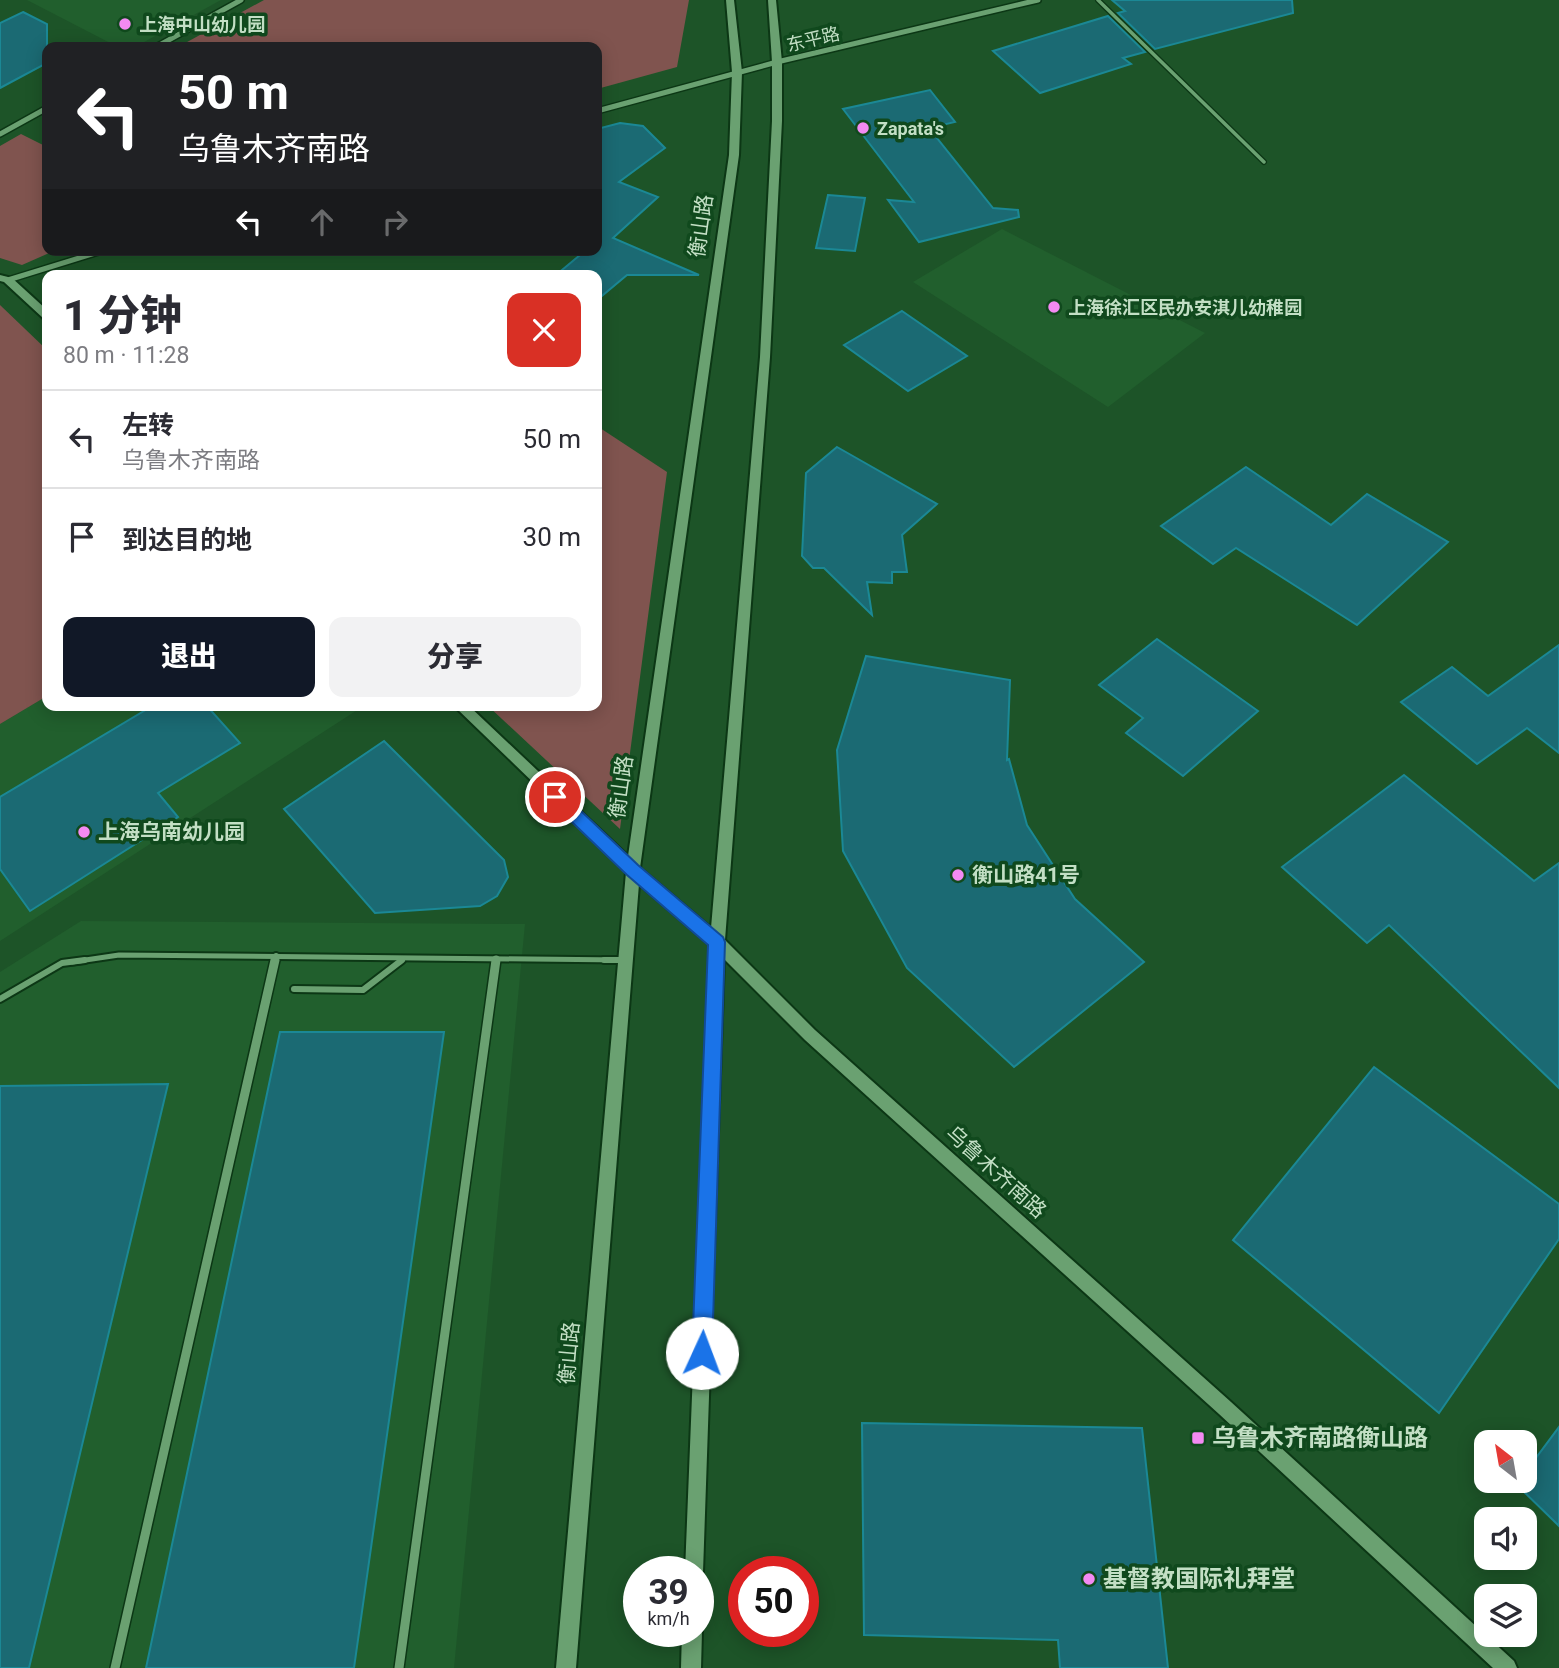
<!DOCTYPE html>
<html lang="zh">
<head>
<meta charset="utf-8">
<style>
  :root { --surface:#fff; --page:#f2f2f3; --text:#2b2b33; --muted:#7c7c81; --line:#e1e1e2; --accent:#111827 }
  body { margin:0; font-family:Roboto,"Noto Sans SC",sans-serif; background:var(--page); color:var(--text); height:100vh; display:flex; flex-direction:column; font-size:26px; white-space:nowrap }
  * { box-sizing:border-box; margin:0 }
  p { font-size:23px; color:var(--muted) }
  .icon { flex:none; width:38px; height:38px; fill:none; stroke:currentColor; stroke-width:2; stroke-linecap:round; stroke-linejoin:round }
  .map { position:relative; flex:1; overflow:hidden }
  .sheet { position:absolute; left:42px; top:270px; width:560px; height:441px; display:flex; flex-direction:column; background:var(--surface); border-radius:14px; box-shadow:0 4px 18px #0003 }
  .sheet>* { flex:none }
  .top-card { position:absolute; left:42px; top:42px; width:560px; height:214px; border-radius:14px; box-shadow:0 4px 18px #0003; background:#202124; color:#fff; overflow:hidden }
  .needle { width:46px; rotate:329deg }
  .tools { position:absolute; left:1474px; top:1430px; display:grid; gap:14px }
  .tools a { display:grid; place-items:center; width:63px; height:63px; border-radius:14px; background:var(--surface); box-shadow:0 4px 18px #0003; font-size:35px }
  .speed { position:absolute; left:623px; top:1556px; display:flex; gap:14px; font-size:35px; font-weight:700; text-align:center }
  .speed>* { display:grid; place-content:center; width:91px; height:91px; border-radius:50%; background:var(--surface); box-shadow:0 4px 18px #0003; line-height:1 }
  .speed small { font-size:18px; font-weight:400 }
  .speed .limit { border:10px solid #d22; background:#fff; color:#111 }
  .pin { position:absolute; display:grid; place-items:center; width:60px; height:60px; color:#fff; margin:-30px; border:4px solid #fff; border-radius:50%; box-shadow:0 2px 7px #0007 }
  .me { position:absolute; width:77px; margin:-38px; rotate:2deg; stroke-linejoin:round; filter:drop-shadow(0 0 5px #0008) }
  .turn { display:flex; align-items:center; gap:24px; height:147px; padding:0 21px; font-size:32px }
  .turn .icon { width:91px; height:91px; stroke-width:2.5 }
  .turn b { display:block; font-size:49px; line-height:60px }
  .lanes { display:flex; align-items:center; height:66px; padding:0 21px; background:#0003; justify-content:center; gap:35px; direction:ltr }
  .lanes .off { opacity:.35 }
  .round { display:grid; place-items:center; flex:none; width:74px; height:74px; border-radius:14px; background:var(--page) }
  .head { display:flex; align-items:center; justify-content:space-between; height:119px; padding:0 21px }
  h1 { font-size:42px; font-weight:800; line-height:52px }
  .cta { display:flex; gap:14px; margin-top:auto; padding:14px 21px }
  .cta a { flex:1; height:80px; border-radius:14px; background:var(--accent); color:#fff; font-size:28px; font-weight:800; line-height:80px; text-align:center }
  .cta a+a { background:var(--page); color:var(--text) }
  ul { padding:0; list-style:none }
  li { display:flex; align-items:center; gap:21px; height:98px; padding:0 21px; border-top:2px solid var(--line) }
  li div { flex:1 }
  li b { display:block; font-size:26px }
  li em { font-style:normal }
  .map>svg:first-child { display:block }
  .built { fill:#215f2d }
  .green { fill:#80544f }
  .building { fill:#1b6a73; stroke:#1b8895; stroke-width:2 }
  .lines { fill:none; stroke-linecap:round; stroke-linejoin:round }
  .lane-far2-casing { stroke:#0c3715; stroke-width:6 }
  .lane-far1-casing { stroke:#0c3715; stroke-width:9 }
  .lane-casing { stroke:#0c3715; stroke-width:10 }
  .street-far2-casing { stroke:#0c3715; stroke-width:8 }
  .street-far1-casing { stroke:#0c3715; stroke-width:10 }
  .street-casing { stroke:#0c3715; stroke-width:12 }
  .secondary-casing { stroke:#0c3715; stroke-width:4 }
  .lane-far2 { stroke:#6aa171; stroke-width:3.5 }
  .lane-far1 { stroke:#6aa171; stroke-width:5 }
  .lane { stroke:#6aa171; stroke-width:6 }
  .street-far2 { stroke:#6aa171; stroke-width:5 }
  .street-far1 { stroke:#6aa171; stroke-width:6 }
  .street { stroke:#6aa171; stroke-width:9 }
  .secondary { fill:#6aa171; fill-rule:evenodd }
  .route { fill:#1a73e8; stroke:#114b97; stroke-width:2 }
  .poi-dot { fill:#f38af2; stroke:#10491d; stroke-width:2.5 }
  .labels { text-anchor:middle; dominant-baseline:central; stroke-width:7; stroke-linejoin:round; paint-order:stroke }
  .far-poi-label { font-size:18px; font-weight:bold; fill:#c3dfc5; stroke:#10491d; text-anchor:start }
  .far-street-label { font-size:18px; fill:#c3dfc5; stroke:#10491d }
  .street-label { font-size:21px; fill:#c3dfc5; stroke:#10491d }
  .poi-label { font-size:21px; font-weight:bold; fill:#c3dfc5; stroke:#10491d; text-anchor:start }
  .near-poi-label { font-size:24px; font-weight:bold; fill:#c3dfc5; stroke:#10491d; text-anchor:start }
</style>
</head>
<body>
<div class="map">
<svg width="1559" height="1668" viewBox="0 0 1559 1668">
  <rect width="100%" height="100%" fill="#1d5428"/>
  <g class="built">
    <path d="M 27,0 L 221,0 L 135,47 L 118,47 Z"/>
    <path d="M 1002,229 L 1205,333 L 1108,407 L 913,282 Z"/>
    <path d="M 47,696 L 47,705 L 365,705 L 0,941 L 0,724 Z"/>
    <path d="M 81,921 L 525,924 L 454,1668 L 0,1668 L 0,972 Z"/>
  </g>
  <g class="green">
    <path d="M 264,0 L 689,0 L 677,67 L 597,89 L 597,47 L 178,47 Z"/>
    <path d="M 21,134 L 47,147 L 47,250 L 56,250 L 22,265 L 0,258 L 0,146 Z"/>
    <path d="M 0,305 L 47,350 L 47,696 L 0,724 Z"/>
    <path d="M 597,426 L 667,472 L 620,829 L 487,705 L 597,705 Z"/>
  </g>
  <g class="building">
    <path d="M 1112,0 L 1292,0 L 1293,13 L 1155,49 L 1118,13 L 1125,11 Z"/>
    <path d="M 23,12 L 47,24 L 47,63 L 0,88 L 0,23 Z"/>
    <path d="M 1108,16 L 1145,52 L 1123,58 L 1131,64 L 1040,93 L 993,51 Z"/>
    <path d="M 930,90 L 955,122 L 929,128 L 993,208 L 1018,210 L 1019,217 L 919,242 L 888,200 L 914,202 L 843,109 Z"/>
    <path d="M 620,123 L 643,126 L 665,148 L 619,182 L 658,197 L 613,238 L 699,275 L 627,275 L 597,300 L 597,275 L 556,275 L 586,250 L 597,250 L 597,129 Z"/>
    <path d="M 828,195 L 865,198 L 855,251 L 816,248 Z"/>
    <path d="M 902,311 L 967,356 L 908,391 L 844,345 Z"/>
    <path d="M 837,447 L 937,504 L 902,535 L 907,572 L 892,572 L 892,583 L 867,582 L 872,615 L 824,568 L 813,568 L 802,556 L 806,473 Z"/>
    <path d="M 1246,467 L 1331,525 L 1367,494 L 1448,542 L 1357,625 L 1236,548 L 1213,564 L 1161,526 Z"/>
    <path d="M 1157,639 L 1258,711 L 1183,776 L 1126,733 L 1143,718 L 1099,685 Z"/>
    <path d="M 1559,645 L 1559,753 L 1527,728 L 1477,764 L 1401,702 L 1452,667 L 1488,696 Z"/>
    <path d="M 866,656 L 1010,680 L 1007,760 L 1009,759 L 1027,825 L 1075,899 L 1144,962 L 1014,1067 L 907,968 L 843,851 L 837,750 Z"/>
    <path d="M 154,705 L 206,705 L 240,743 L 158,793 L 178,817 L 30,911 L 0,869 L 0,797 Z"/>
    <path d="M 384,741 L 504,860 L 508,877 L 497,896 L 480,906 L 375,913 L 284,809 Z"/>
    <path d="M 1404,775 L 1534,881 L 1559,863 L 1559,1088 L 1389,925 L 1367,943 L 1282,867 Z"/>
    <path d="M 280,1032 L 444,1032 L 354,1668 L 146,1668 Z"/>
    <path d="M 1374,1067 L 1559,1204 L 1559,1239 L 1439,1413 L 1233,1240 Z"/>
    <path d="M 168,1084 L 29,1668 L 0,1668 L 0,1086 Z"/>
    <path d="M 862,1423 L 1142,1428 L 1168,1668 L 1060,1668 L 1058,1640 L 864,1635 Z"/>
    <path d="M 1559,1427 L 1559,1526 L 1517,1485 L 1520,1480 L 1524,1480 L 1524,1474 Z"/>
  </g>
  <g class="lines">
    <g class="lane-far2-casing">
      <path id="lane-far2" d="M 1098,0 L 1264,162"/>
    </g>
    <g class="lane-far1-casing">
      <g id="lane-far1">
        <path d="M 72,962 L 119,955 L 623,960"/>
        <path d="M 400,962 L 403,959"/>
      </g>
    </g>
    <g class="lane-casing">
      <g id="lane">
        <path d="M 604,960 L 623,960"/>
        <path d="M 294,989 L 363,990 L 402,960"/>
        <path d="M 0,999 L 62,963 L 85,960"/>
      </g>
    </g>
    <g class="street-far2-casing">
      <g id="street-far2">
        <path d="M 156,47 L 241,0"/>
        <path d="M 597,111 L 777,62 L 1038,0"/>
        <path d="M 0,134 L 47,108"/>
        <path d="M 8,280 L 105,250"/>
      </g>
    </g>
    <g class="street-far1-casing">
      <path id="street-far1" d="M 275,962 L 276,956"/>
    </g>
    <g class="street-casing">
      <g id="street">
        <path d="M 115,1668 L 275,960"/>
        <path d="M 399,1668 L 496,960"/>
      </g>
    </g>
    <g class="secondary-casing">
      <g id="secondary">
        <path d="M 726,0 L 734,0 L 742,72 L 739,155 L 640,868 L 711,928 L 760,357 L 772,121 L 772,62 L 768,0 L 776,0 L 782,62 L 782,121 L 770,357 L 725,940 L 815,1030 L 1231,1402 L 1514,1661 L 1517,1668 L 1493,1668 L 1219,1414 L 805,1040 L 724,959 L 703,1572 L 698,1580 L 698,1572 L 685,1572 L 710,945 L 639,884 L 576,1668 L 556,1668 L 626,872 L 453,705 L 468,705 L 628,856 L 729,155 L 732,72 Z"/>
        <path d="M 0,275 L 12,278 L 47,310 L 47,319 L 43,318 L 4,282 L 0,281 Z"/>
        <path d="M 698,1624 L 702,1631 L 701,1668 L 681,1668 L 682,1631 L 698,1631 Z"/>
      </g>
    </g>
    <use href="#lane-far2" class="lane-far2"/>
    <use href="#lane-far1" class="lane-far1"/>
    <use href="#lane" class="lane"/>
    <use href="#street-far2" class="street-far2"/>
    <use href="#street-far1" class="street-far1"/>
    <use href="#street" class="street"/>
    <use href="#secondary" class="secondary"/>
  </g>
  <path class="route" d="M 555,790 L 561,792 L 638,865 L 723,937 L 725,942 L 712,1353 L 709,1360 L 702,1363 L 695,1360 L 692,1353 L 708,945 L 627,875 L 550,801 L 547,797 Z"/>
  <g class="poi-dot">
    <circle cx="125" cy="24" r="7"/>
    <circle cx="863" cy="128" r="7"/>
    <circle cx="1054" cy="307" r="7"/>
    <circle cx="84" cy="832" r="7"/>
    <circle cx="958" cy="875" r="7"/>
    <rect x="1191" y="1431" width="14" height="14" rx="3.5"/>
    <circle cx="1089" cy="1579" r="7"/>
  </g>
  <g class="labels">
    <g class="far-poi-label">
      <text x="139" y="24">上海中山幼儿园</text>
      <text x="877" y="128">Zapata's</text>
      <text x="1068" y="307">上海徐汇区民办安淇儿幼稚园</text>
    </g>
    <g class="far-street-label">
      <text transform="translate(813 39) rotate(-13)">东平路</text>
    </g>
    <g class="street-label">
      <text transform="translate(701 226) rotate(-82)">衡山路</text>
      <text transform="translate(621 787) rotate(-82)">衡山路</text>
      <text transform="translate(996 1172) rotate(42)">乌鲁木齐南路</text>
      <text transform="translate(569 1353) rotate(-85)">衡山路</text>
    </g>
    <g class="poi-label">
      <text x="98" y="832">上海乌南幼儿园</text>
      <text x="972" y="875">衡山路41号</text>
    </g>
    <g class="near-poi-label">
      <text x="1212" y="1438">乌鲁木齐南路衡山路</text>
      <text x="1103" y="1579">基督教国际礼拜堂</text>
    </g>
  </g>
</svg>
<div class="tools">
<a><svg class="needle" viewBox="-14 -14 28 28"><path d="M0-13l5 13h-10z" fill="#e53935"/><path d="M0 13l5-13h-10z" fill="#7c7c81"/></svg></a>
<a><svg class="icon" aria-label="sound" viewBox="0 0 24 24"><path d="M4 9h4l5-4v14l-5-4H4zM17 9q2 3 0 6"/></svg></a>
<a><svg class="icon" aria-label="layers" viewBox="0 0 24 24"><path d="M12 4l9 5-9 5-9-5zM3 14l9 5 9-5"/></svg></a>
</div>
<div class="speed"><div>39<small>km/h</small></div><div class="limit">50</div></div>
<div class="pin" style="left:555px;top:797px;background:#d93025"><svg class="icon" aria-label="arrive" viewBox="0 0 24 24"><path d="M6 21V4h12l-3 4 3 4H6"/></svg></div>
<svg class="me" style="left:702px;top:1353px" viewBox="-20 -20 40 40"><circle r="19" fill="#fff"/><path d="M0-13L10 11 0 6-10 11z" fill="#1a73e8"/></svg>
<div class="top-card">
<div class="turn"><svg class="icon" aria-label="left" viewBox="0 0 24 24"><path d="M17 20v-9H6M10 6l-5 5 5 5"/></svg><div><b>50 m</b>乌鲁木齐南路</div></div>
<div class="lanes"><svg class="icon" aria-label="left" viewBox="0 0 24 24"><path d="M17 20v-9H6M10 6l-5 5 5 5"/></svg><svg class="icon off" aria-label="ahead" viewBox="0 0 24 24"><path d="M12 20V5M6 11l6-6 6 6"/></svg><svg class="icon off" aria-label="right" viewBox="0 0 24 24"><path d="M7 20v-9h11M14 6l5 5-5 5"/></svg></div>
</div>
<section class="sheet">
<div class="head"><div><h1>1 分钟</h1><p>80 m · 11:28</p></div><a class="round" style="background:#d93025;color:#fff"><svg class="icon" aria-label="close" viewBox="0 0 24 24"><path d="M6 6l12 12M18 6L6 18"/></svg></a></div>
<ul>
<li><svg class="icon" aria-label="left" viewBox="0 0 24 24"><path d="M17 20v-9H6M10 6l-5 5 5 5"/></svg><div><b>左转</b><p>乌鲁木齐南路</p></div><em>50 m</em></li>
<li><svg class="icon" aria-label="arrive" viewBox="0 0 24 24"><path d="M6 21V4h12l-3 4 3 4H6"/></svg><div><b>到达目的地</b></div><em>30 m</em></li>
</ul>
<div class="cta"><a>退出</a><a>分享</a></div>
</section>
</div>
</body>
</html>
